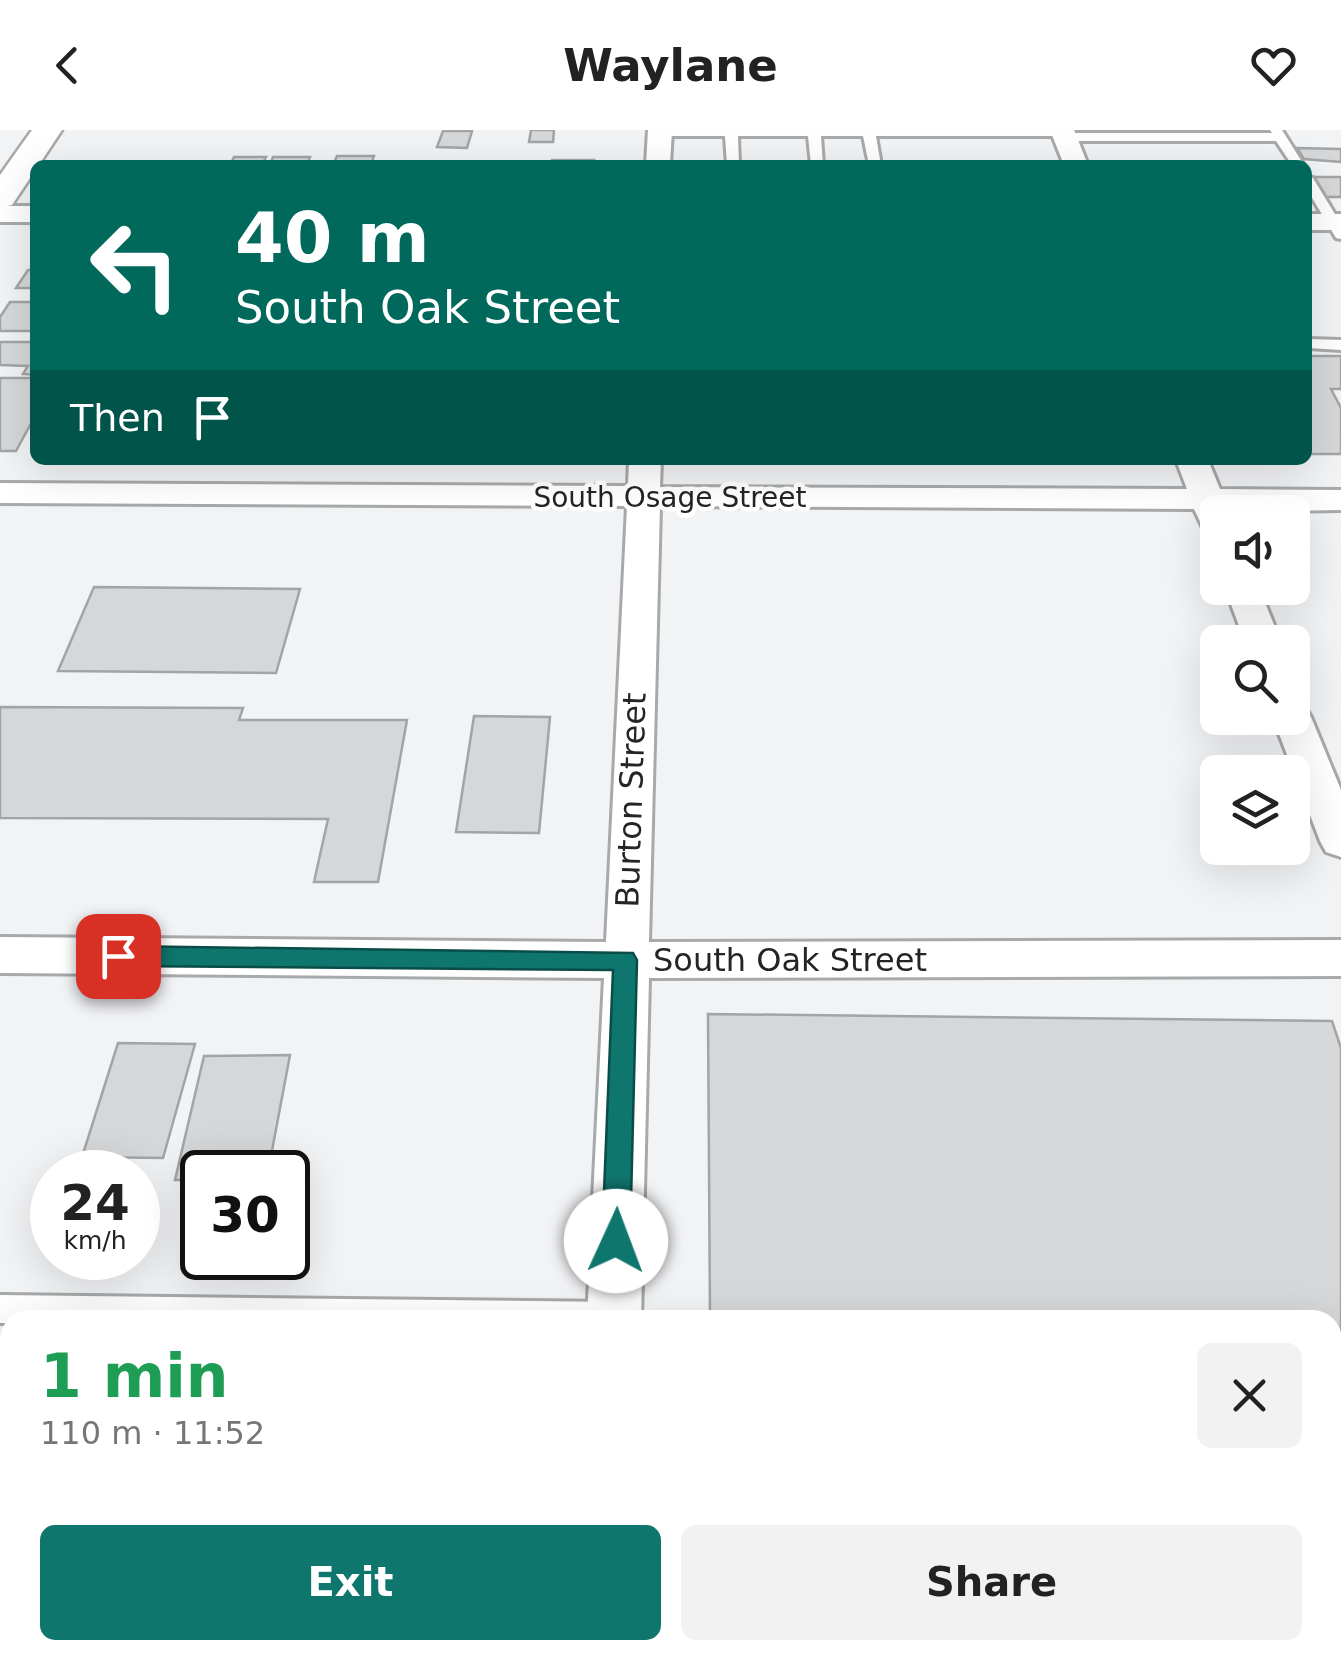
<!DOCTYPE html>
<html lang="en">
<head>
<meta charset="utf-8">
<style>
  :root { --surface:#fff; --page:#f2f2f2; --text:#222; --muted:#767676; --accent:#0f766e }
  body { margin:0; font-family:"DejaVu Sans",sans-serif; background:var(--page); color:var(--text); height:100vh; display:flex; flex-direction:column; font-size:38px; white-space:nowrap }
  * { box-sizing:border-box; margin:0 }
  p { font-size:32px; color:var(--muted) }
  .icon { flex:none; width:55px; height:55px; fill:none; stroke:currentColor; stroke-width:2; stroke-linecap:round; stroke-linejoin:round }
  .map { position:relative; flex:1; overflow:hidden }
  .drawer { position:absolute; left:0px; top:1180px; width:1342px; height:350px; display:flex; flex-direction:column; background:var(--surface); border-radius:30px 30px 0 0; box-shadow:0 10px 40px #0002 }
  .drawer>* { flex:none }
  .banner { position:absolute; left:30px; top:30px; width:1282px; height:305px; border-radius:15px; box-shadow:0 10px 40px #0002; background:#00695c; color:#fff; overflow:hidden }
  .fabs { position:absolute; left:1200px; top:365px; display:grid; gap:20px }
  .fabs a { display:grid; place-items:center; width:110px; height:110px; border-radius:15px; background:var(--surface); box-shadow:0 10px 40px #0002; font-size:50px }
  .speed { position:absolute; left:30px; top:1020px; display:flex; gap:20px; font-size:50px; font-weight:700; text-align:center }
  .speed>* { display:grid; place-content:center; width:130px; height:130px; border-radius:50%; background:var(--surface); box-shadow:0 10px 40px #0002; line-height:1 }
  .speed small { font-size:25px; font-weight:400 }
  .speed .limit { border:5px solid #111; border-radius:15px; background:#fff; color:#111 }
  .pin { position:absolute; display:grid; place-items:center; width:85px; height:85px; color:#fff; margin:-42px; border-radius:20px; box-shadow:0 5px 15px #0006 }
  .me { position:absolute; width:110px; margin:-55px; rotate:2deg; stroke-linejoin:round; filter:drop-shadow(0 0 8px #0008) }
  .turn { display:flex; align-items:center; gap:35px; height:210px; padding:0 40px; font-size:45px }
  .turn .icon { width:130px; height:130px; stroke-width:2.5 }
  .turn b { display:block; font-size:70px; line-height:85px }
  .then { display:flex; align-items:center; height:95px; padding:0 40px; background:#0003; gap:20px; font-size:38px }
  .round { display:grid; place-items:center; flex:none; width:105px; height:105px; border-radius:15px; background:var(--page) }
  .summary { display:flex; align-items:center; justify-content:space-between; height:170px; padding:0 40px }
  h1 { font-size:60px; font-weight:700; line-height:75px; color:#1e9e55 }
  .button { display:flex; gap:20px; margin-top:auto; padding:20px 40px }
  .button a { flex:1; height:115px; border-radius:15px; background:var(--accent); color:#fff; font-size:40px; font-weight:700; line-height:115px; text-align:center }
  .button a+a { background:var(--page); color:var(--text) }
  header { display:flex; justify-content:space-between; align-items:center; height:130px; padding:0 40px; background:var(--surface); font-size:45px; font-weight:700 }
  .map>svg:first-child { display:block }
  .building { fill:#d5d7d9; stroke:#a2a4a5; stroke-width:2.5 }
  .lines { fill:none; stroke-linecap:round; stroke-linejoin:round }
  .lane-casing { stroke:#a7a9aa; stroke-width:6 }
  .street-casing { stroke:#a7a9aa; stroke-width:6 }
  .secondary-casing { stroke:#a7a9aa; stroke-width:5 }
  .lane { fill:#fff; fill-rule:evenodd }
  .street { fill:#fff; fill-rule:evenodd }
  .secondary { fill:#fff; fill-rule:evenodd }
  .route { fill:#0f766e; stroke:#0a4d48; stroke-width:2.5 }
  .labels { text-anchor:middle; dominant-baseline:central; stroke-width:9; stroke-linejoin:round; paint-order:stroke }
  .far-street-label { font-size:28px; fill:#242425; stroke:#fff }
  .street-label { font-size:32px; fill:#242425; stroke:#fff }
</style>
</head>
<body>
<header><svg class="icon" aria-label="back" viewBox="0 0 24 24"><path d="M15 5l-7 7 7 7"/></svg>Waylane<svg class="icon" aria-label="heart" viewBox="0 0 24 24"><path d="M12 20l-8-8c-3-5 5-10 8-4 3-6 11-1 8 4z"/></svg></header>
<div class="map">
<svg width="1341" height="1530" viewBox="0 0 1341 1530">
  <rect width="100%" height="100%" fill="#f2f3f5"/>
  <g class="building">
    <path d="M 531,0 L 554,0 L 553,12 L 529,12 Z"/>
    <path d="M 443,1 L 472,1 L 467,18 L 437,17 Z"/>
    <path d="M 1297,18 L 1341,19 L 1341,32 L 1304,29 Z"/>
    <path d="M 337,26 L 374,26 L 371,35 L 333,35 Z"/>
    <path d="M 234,27 L 266,27 L 262,35 L 230,35 Z"/>
    <path d="M 273,27 L 310,27 L 307,35 L 270,35 Z"/>
    <path d="M 552,30 L 594,30 L 593,35 L 551,35 Z"/>
    <path d="M 1313,47 L 1341,47 L 1341,67 L 1326,67 Z"/>
    <path d="M 28,140 L 35,140 L 35,158 L 16,158 Z"/>
    <path d="M 10,172 L 35,172 L 35,201 L 0,201 L 0,187 Z"/>
    <path d="M 0,212 L 35,212 L 35,245 L 23,244 L 28,236 L 0,235 Z"/>
    <path d="M 1308,226 L 1341,226 L 1341,259 L 1331,259 L 1341,278 L 1341,324 L 1308,324 Z"/>
    <path d="M 0,248 L 35,248 L 35,286 L 16,321 L 0,321 Z"/>
    <path d="M 94,457 L 300,459 L 276,543 L 58,541 Z"/>
    <path d="M 0,577 L 243,578 L 239,590 L 407,590 L 378,752 L 314,752 L 328,689 L 0,688 Z"/>
    <path d="M 474,586 L 550,587 L 539,703 L 456,702 Z"/>
    <path d="M 708,884 L 1332,891 L 1341,918 L 1341,1530 L 713,1530 L 713,1520 L 1332,1520 L 1332,1190 L 710,1190 Z"/>
    <path d="M 118,913 L 195,914 L 163,1028 L 82,1027 Z"/>
    <path d="M 290,925 L 268,1042 L 202,1042 L 202,1050 L 175,1050 L 204,926 Z"/>
  </g>
  <g class="lines">
    <g class="lane-casing">
      <g id="lane">
        <path d="M 654,0 L 1068,0 L 1068,3 L 1272,3 L 1270,0 L 1282,0 L 1304,35 L 1292,35 L 1276,11 L 1065,11 L 1060,6 L 876,6 L 881,35 L 869,35 L 863,6 L 821,6 L 823,35 L 811,35 L 808,6 L 738,6 L 739,35 L 727,35 L 725,6 L 659,6 Z"/>
        <path d="M 1308,47 L 1313,48 L 1341,94 L 1341,109 L 1336,108 L 1308,61 Z"/>
        <path d="M 1308,209 L 1341,210 L 1341,220 L 1308,218 Z"/>
        <path d="M 0,1165 L 614,1172 L 624,1176 L 628,1186 L 626,1190 L 0,1193 Z"/>
      </g>
    </g>
    <g class="street-casing">
      <g id="street">
        <path d="M 648,0 L 672,0 L 670,35 L 646,35 Z"/>
        <path d="M 1050,0 L 1074,0 L 1088,35 L 1064,35 Z"/>
        <rect x="0" y="76" width="35" height="16"/>
        <rect x="1308" y="84" width="33" height="16"/>
        <path d="M 629,330 L 661,330 L 660,357 L 1187,359 L 1176,330 L 1208,330 L 1220,359 L 1341,360 L 1341,380 L 1218,382 L 1217,405 L 1205,402 L 1194,379 L 660,376 L 649,812 L 1341,810 L 1341,846 L 649,848 L 641,1190 L 587,1190 L 604,848 L 0,843 L 0,807 L 606,812 L 627,376 L 0,373 L 0,353 L 628,356 Z"/>
        <path d="M 1225,458 L 1259,458 L 1281,512 L 1245,512 Z"/>
        <path d="M 1292,574 L 1305,577 L 1311,587 L 1341,660 L 1341,727 L 1326,722 L 1320,711 L 1273,588 L 1292,588 Z"/>
        <rect x="572" y="1520" width="62" height="10"/>
      </g>
    </g>
    <g class="secondary-casing">
      <path id="secondary" d="M 32,0 L 62,0 L 12,75 L 0,78 L 0,45 Z"/>
    </g>
    <use href="#lane" class="lane"/>
    <use href="#street" class="street"/>
    <use href="#secondary" class="secondary"/>
  </g>
  <path class="route" d="M 118,816 L 633,823 L 637,830 L 630,1111 L 626,1120 L 616,1124 L 606,1120 L 602,1111 L 613,840 L 118,836 L 106,826 Z"/>
  <g class="labels">
    <g class="far-street-label">
      <text x="670" y="367">South Osage Street</text>
    </g>
    <g class="street-label">
      <text transform="translate(631 670) rotate(-88)">Burton Street</text>
      <text x="790" y="830">South Oak Street</text>
    </g>
  </g>
</svg>
<div class="fabs">
<a><svg class="icon" aria-label="sound" viewBox="0 0 24 24"><path d="M4 9h4l5-4v14l-5-4H4zM17 9q2 3 0 6"/></svg></a>
<a><svg class="icon" aria-label="search" viewBox="0 0 24 24"><circle cx="10" cy="10" r="6"/><path d="M15 15l6 6"/></svg></a>
<a><svg class="icon" aria-label="layers" viewBox="0 0 24 24"><path d="M12 4l9 5-9 5-9-5zM3 14l9 5 9-5"/></svg></a>
</div>
<div class="speed"><div>24<small>km/h</small></div><div class="limit">30</div></div>
<div class="pin" style="left:118px;top:826px;background:#d93025"><svg class="icon" aria-label="arrive" viewBox="0 0 24 24"><path d="M6 21V4h12l-3 4 3 4H6"/></svg></div>
<svg class="me" style="left:616px;top:1111px" viewBox="-20 -20 40 40"><circle r="19" fill="#fff"/><path d="M0-13L10 11 0 6-10 11z" fill="#0f766e"/></svg>
<div class="banner">
<div class="turn"><svg class="icon" aria-label="left" viewBox="0 0 24 24"><path d="M17 20v-9H6M10 6l-5 5 5 5"/></svg><div><b>40 m</b>South Oak Street</div></div>
<div class="then">Then<svg class="icon" aria-label="arrive" viewBox="0 0 24 24"><path d="M6 21V4h12l-3 4 3 4H6"/></svg></div>
</div>
<section class="drawer">
<div class="summary"><div><h1>1 min</h1><p>110 m · 11:52</p></div><a class="round"><svg class="icon" aria-label="close" viewBox="0 0 24 24"><path d="M6 6l12 12M18 6L6 18"/></svg></a></div>
<div class="button"><a>Exit</a><a>Share</a></div>
</section>
</div>
</body>
</html>
